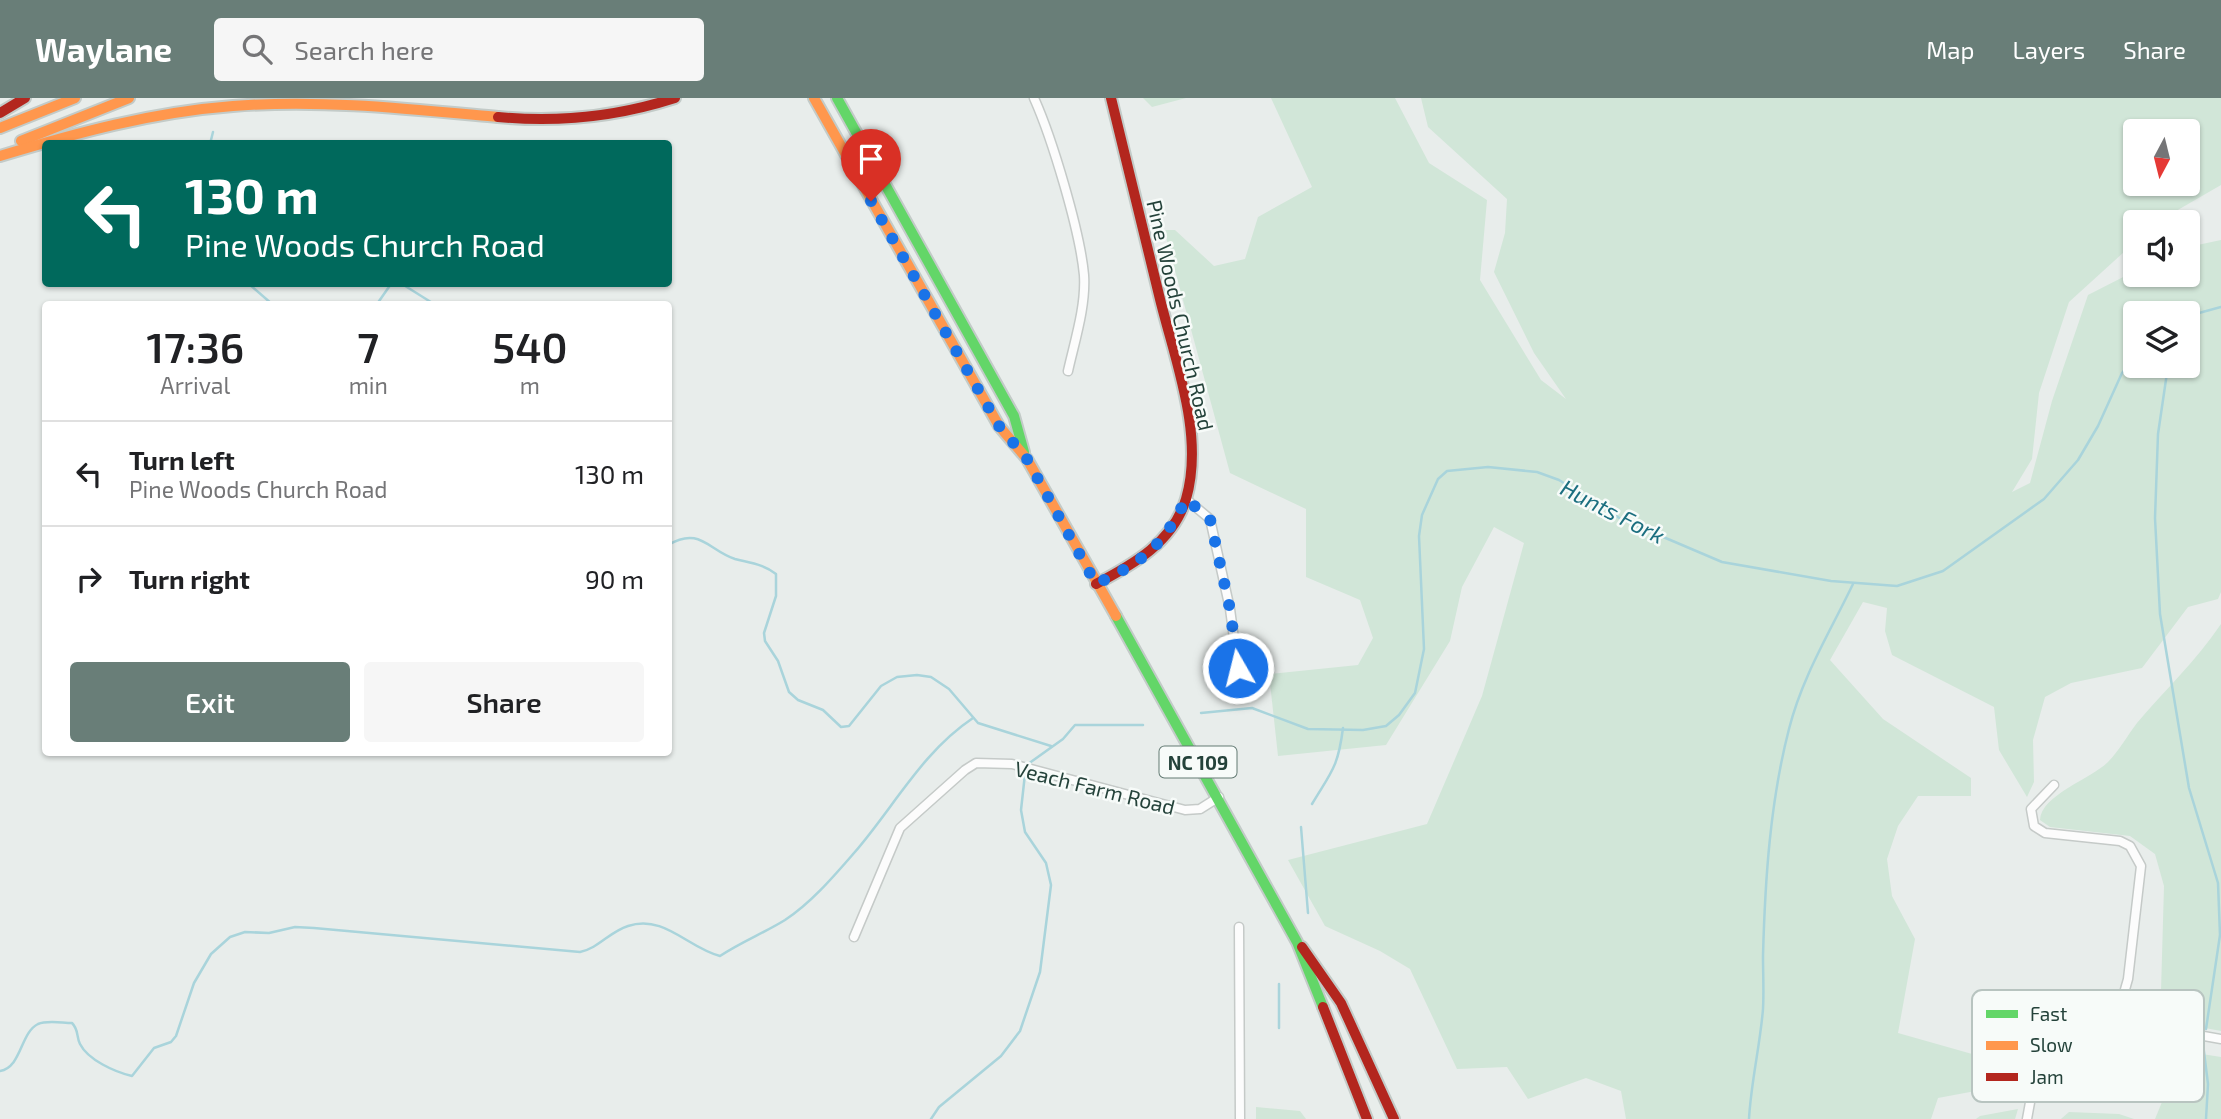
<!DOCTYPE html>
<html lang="en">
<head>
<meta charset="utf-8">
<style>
  :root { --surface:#fff; --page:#f6f6f6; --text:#202124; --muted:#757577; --line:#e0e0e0; --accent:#697e78 }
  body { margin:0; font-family:"Exo 2",sans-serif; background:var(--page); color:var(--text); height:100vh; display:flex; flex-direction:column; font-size:26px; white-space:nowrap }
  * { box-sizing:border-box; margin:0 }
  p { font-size:23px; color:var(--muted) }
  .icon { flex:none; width:38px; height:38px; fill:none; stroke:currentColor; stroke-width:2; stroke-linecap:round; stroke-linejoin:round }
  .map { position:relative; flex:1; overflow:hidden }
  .side { position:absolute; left:42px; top:203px; width:630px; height:455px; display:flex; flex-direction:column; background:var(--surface); border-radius:7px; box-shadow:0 2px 5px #0004 }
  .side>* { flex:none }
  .banner { position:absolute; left:42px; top:42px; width:630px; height:147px; border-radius:7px; box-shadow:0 2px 5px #0004; background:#00695c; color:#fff; overflow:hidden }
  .needle { width:46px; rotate:187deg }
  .buttons { position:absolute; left:2123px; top:21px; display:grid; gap:14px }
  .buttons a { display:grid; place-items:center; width:77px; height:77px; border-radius:7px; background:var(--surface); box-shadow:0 2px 5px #0004; font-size:35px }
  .pin { position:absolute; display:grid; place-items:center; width:60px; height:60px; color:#fff; margin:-72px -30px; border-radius:50% 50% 50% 0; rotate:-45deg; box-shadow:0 0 7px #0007 }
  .pin .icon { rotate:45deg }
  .me { position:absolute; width:77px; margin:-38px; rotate:352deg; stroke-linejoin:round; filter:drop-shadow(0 0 5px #0008) }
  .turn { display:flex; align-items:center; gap:24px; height:147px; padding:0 28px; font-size:32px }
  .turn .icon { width:91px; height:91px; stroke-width:2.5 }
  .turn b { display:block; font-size:49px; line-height:60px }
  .eta { display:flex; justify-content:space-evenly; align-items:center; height:119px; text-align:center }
  .eta b { font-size:42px; font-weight:600; line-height:49px }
  .primary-button { display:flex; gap:14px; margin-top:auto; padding:14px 28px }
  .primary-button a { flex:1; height:80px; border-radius:7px; background:var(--accent); color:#fff; font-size:28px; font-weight:600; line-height:80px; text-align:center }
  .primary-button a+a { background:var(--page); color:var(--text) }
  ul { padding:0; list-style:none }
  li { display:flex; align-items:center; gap:21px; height:105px; padding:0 28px; border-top:2px solid var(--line) }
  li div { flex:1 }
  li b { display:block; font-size:26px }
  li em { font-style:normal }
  header { display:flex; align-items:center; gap:42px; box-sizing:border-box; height:98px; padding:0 35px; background:var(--accent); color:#fff }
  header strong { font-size:33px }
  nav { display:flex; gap:38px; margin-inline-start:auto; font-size:24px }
  .search { width:490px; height:63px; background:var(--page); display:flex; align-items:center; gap:18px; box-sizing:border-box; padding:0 24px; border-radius:7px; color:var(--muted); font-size:26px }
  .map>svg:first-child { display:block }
  .green { fill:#d1e6d8; fill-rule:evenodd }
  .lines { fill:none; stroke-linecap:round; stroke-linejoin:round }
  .stream { stroke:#a9d4db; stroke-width:2.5 }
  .street-casing { stroke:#c5cac8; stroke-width:11 }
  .fast-casing { stroke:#c3cbc8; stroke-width:14 }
  .slow-casing { stroke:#c3cbc8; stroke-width:14 }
  .jam-casing { stroke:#c3cbc8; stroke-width:14 }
  .street { stroke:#fcfcfc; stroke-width:8 }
  .fast { stroke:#63d668; stroke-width:10 }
  .slow { stroke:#ff974d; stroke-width:10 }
  .jam { stroke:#b3261e; stroke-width:10 }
  .route { stroke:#1a73e8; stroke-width:12; stroke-dasharray:0 21.6 }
  .labels { text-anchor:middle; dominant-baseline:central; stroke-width:5; stroke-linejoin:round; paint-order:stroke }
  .shield { fill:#f7fbf9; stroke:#637a73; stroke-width:2 }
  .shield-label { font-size:19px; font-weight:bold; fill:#24423a }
  .street-label { font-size:21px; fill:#24423a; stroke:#f7fbf9 }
  .water-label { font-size:23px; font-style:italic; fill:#1c6f80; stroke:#f7fbf9 }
  .key { fill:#f7fbf9; stroke:#b8c4c0; stroke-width:2 }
  .key-label { font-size:19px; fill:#24423a }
</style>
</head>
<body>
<header>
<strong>Waylane</strong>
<div class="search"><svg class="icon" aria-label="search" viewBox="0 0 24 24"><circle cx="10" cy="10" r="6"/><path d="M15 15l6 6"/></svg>Search here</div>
<nav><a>Map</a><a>Layers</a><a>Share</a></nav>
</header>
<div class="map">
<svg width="2221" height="1021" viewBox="0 0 2221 1021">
  <rect width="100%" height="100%" fill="#e8edeb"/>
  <g class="green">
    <path d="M 1143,0 L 1186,0 L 1152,9 Z"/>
    <path d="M 1271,0 L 1395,0 L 1429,65 L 1487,102 L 1480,182 L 1541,282 L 1566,301 L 1534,255 L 1494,174 L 1505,135 L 1507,101 L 1428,29 L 1421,0 L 2221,0 L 2221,87 L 2157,124 L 2135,124 L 2135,144 L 2069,204 L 2039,295 L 2032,361 L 2012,394 L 2030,385 L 2052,303 L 2088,197 L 2135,173 L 2135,177 L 2188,177 L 2188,149 L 2221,142 L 2221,494 L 2218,501 L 2188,509 L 2142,570 L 2071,585 L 2045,599 L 2033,642 L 2034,684 L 2027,699 L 1999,652 L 1994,609 L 1892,557 L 1885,533 L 1887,510 L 1863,504 L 1830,562 L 1883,621 L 1971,680 L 1971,698 L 1918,698 L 1898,728 L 1887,761 L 1892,798 L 1915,841 L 1898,935 L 2018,969 L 2018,985 L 1938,1000 L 1931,1021 L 1626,1021 L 1621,993 L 1586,980 L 1528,1001 L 1507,969 L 1457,971 L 1410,871 L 1380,853 L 1325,828 L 1288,762 L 1427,726 L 1482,598 L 1524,445 L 1494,429 L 1462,489 L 1450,543 L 1386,647 L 1278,658 L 1269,576 L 1358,567 L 1373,540 L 1360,502 L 1306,479 L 1306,411 L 1230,375 L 1164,132 L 1175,132 L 1214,168 L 1245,161 L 1258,119 L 1312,89 ZM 2188,33 L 2188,86 L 2135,86 L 2135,33 ZM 2135,215 L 2188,215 L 2188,268 L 2135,268 Z"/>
    <path d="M 2221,526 L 2221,933 L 2168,923 L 2161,893 L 2164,788 L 2155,756 L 2130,738 L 2050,729 L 2040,722 C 2041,697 2091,681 2108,664 C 2119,653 2127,638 2137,625 C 2165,592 2196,563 2221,526 Z"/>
    <path d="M 2183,953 L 2221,959 L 2221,1021 L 2155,1021 Z"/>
    <path d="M 1256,1009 L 1300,1013 L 1306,1021 L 1256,1021 Z"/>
    <path d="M 2018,1011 L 2015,1021 L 1976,1021 L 1980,1018 Z"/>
    <path d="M 2069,1014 L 2119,1016 L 2134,1021 L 2061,1021 Z"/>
  </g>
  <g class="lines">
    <g class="stream">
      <path d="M 210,46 L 213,34"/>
      <path d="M 249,186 L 272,206"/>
      <path d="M 402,186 L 434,206"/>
      <path d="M 377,206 L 391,186"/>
      <path d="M 2188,218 L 2221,209"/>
      <path d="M 2168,268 L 2158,336 L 2155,420 L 2160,516 L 2189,690 L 2218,785 L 2220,837 L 2206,931"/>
      <path d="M 668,447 C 700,428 708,452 735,461 C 750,465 763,466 776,476 L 776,498 L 764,535 L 765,543 L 778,563 L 789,594 L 798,602 L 823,612 L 841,629 L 849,628 L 881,588 L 897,579 L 917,577 L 931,579 L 949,591 L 978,625 L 1051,648"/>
      <path d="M 1201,615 L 1252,610 L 1308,631 L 1363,632 L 1386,628 L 1399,617 L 1415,595 L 1424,551 L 1419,438 L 1422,417 L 1438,381 L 1447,373 L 1488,369 L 1537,374 L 1559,382 L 1621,421 L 1722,464 L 1831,483 L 1897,488 L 1943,473 L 2044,401 L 2078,362 L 2098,328 L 2122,275 L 2135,259"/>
      <path d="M 1028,666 L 1063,641 L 1075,627 L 1143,627"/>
      <path d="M 1312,706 C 1331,674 1338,670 1343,630"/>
      <path d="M 1301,729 L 1308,815"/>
      <path d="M 1279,886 L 1279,930"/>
      <path d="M 2203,946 L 2208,986 L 2206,1021"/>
      <path d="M 0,973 C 22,969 20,935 38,926 C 47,922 62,925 72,925 C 79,932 76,938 80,946 C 88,962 115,974 132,978 L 154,950 L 171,944 L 176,938 L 194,885 L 211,856 L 230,839 L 245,834 L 269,835 L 295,829 L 314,830 L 580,854 C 599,850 609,834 628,828 C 664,816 688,850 720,858 C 741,844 764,835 785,822 C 811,805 834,778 854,755 C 894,709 922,654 973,620"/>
      <path d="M 931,1021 L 939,1009 L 1001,958 L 1020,933 L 1040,874 L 1051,787 L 1046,765 L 1025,734 L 1021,712 L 1025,676"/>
      <path d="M 1749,1021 C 1751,984 1760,948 1763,911 C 1764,893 1763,875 1763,858 C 1765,783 1770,704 1789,631 C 1802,579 1830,534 1853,486"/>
    </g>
    <g class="street-casing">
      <g id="street">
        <path d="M 1034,0 C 1052,40 1080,133 1084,177 C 1086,208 1075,242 1068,273"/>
        <path d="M 1186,401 L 1210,421 L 1230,511 L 1238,570"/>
        <path d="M 2054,687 L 2031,711 L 2034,728 L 2045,735 L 2120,743 L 2130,748 L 2141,768 L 2128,881 L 2122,902 L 2123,924"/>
        <path d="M 1239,829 L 1240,1021"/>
        <path d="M 854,839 L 900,730 L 965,672 L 976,665 L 1012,666 L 1185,712 L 1200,711 L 1219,699"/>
        <path d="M 2027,1021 L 2045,922 L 2050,915 L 2058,912 L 2221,941"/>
      </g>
    </g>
    <g class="fast-casing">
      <g id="fast">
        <path d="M 837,0 L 1014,318 L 1024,354"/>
        <path d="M 1116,518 L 1297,844 L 1323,909"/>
      </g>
    </g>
    <g class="slow-casing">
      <g id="slow">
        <path d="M 814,0 L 999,328 L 1027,361 L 1116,518"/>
        <path d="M 0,30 L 75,0"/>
        <path d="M 21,43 L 129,0"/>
        <path d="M 0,58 C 76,35 153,14 233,8 C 321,1 411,11 498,19"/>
      </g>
    </g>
    <g class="jam-casing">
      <g id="jam">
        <path d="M 0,15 L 25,0"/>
        <path d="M 498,19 C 560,25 616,19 675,0"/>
        <path d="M 1096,486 C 1134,466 1173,444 1186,401 C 1205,336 1174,260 1159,197 C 1143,131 1127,66 1111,0"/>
        <path d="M 1302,849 L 1341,905 L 1394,1021"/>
        <path d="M 1323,909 L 1367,1021"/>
      </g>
    </g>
    <use href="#street" class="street"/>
    <use href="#fast" class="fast"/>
    <use href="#slow" class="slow"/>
    <use href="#jam" class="jam"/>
  </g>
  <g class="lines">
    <path class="route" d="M 871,103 L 999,328 L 1027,361 L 1096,486 C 1144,463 1162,449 1186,401 L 1210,421 L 1230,511 L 1238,570"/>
  </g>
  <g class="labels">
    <rect class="shield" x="1159.5" y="648.5" width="77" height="31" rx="5"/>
    <g class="shield-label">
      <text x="1198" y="664">NC 109</text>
    </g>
    <g class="street-label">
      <text transform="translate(1181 217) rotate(77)">Pine Woods Church Road</text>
      <text transform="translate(1095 689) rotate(14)">Veach Farm Road</text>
    </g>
    <g class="water-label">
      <text transform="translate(1613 413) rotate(27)">Hunts Fork</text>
    </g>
  </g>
  <rect x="1972" y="892" width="232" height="112" rx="10" class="key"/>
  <rect x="1986" y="912" width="32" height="8" fill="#63d668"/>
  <rect x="1986" y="943" width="32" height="9" fill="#ff974d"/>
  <rect x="1986" y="975" width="32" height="8" fill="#b3261e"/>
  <g class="key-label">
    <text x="2030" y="923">Fast</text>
    <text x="2030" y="954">Slow</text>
    <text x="2030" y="986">Jam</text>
  </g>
</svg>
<div class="buttons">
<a><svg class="needle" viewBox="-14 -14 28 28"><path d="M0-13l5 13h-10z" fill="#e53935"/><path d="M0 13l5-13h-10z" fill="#757577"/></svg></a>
<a><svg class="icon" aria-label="sound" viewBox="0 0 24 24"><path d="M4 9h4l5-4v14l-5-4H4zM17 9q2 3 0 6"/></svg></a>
<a><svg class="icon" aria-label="layers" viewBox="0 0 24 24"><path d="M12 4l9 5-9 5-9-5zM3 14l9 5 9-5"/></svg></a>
</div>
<div class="pin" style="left:871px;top:103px;background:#d93025"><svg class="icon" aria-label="arrive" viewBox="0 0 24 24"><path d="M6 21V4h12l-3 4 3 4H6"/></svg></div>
<svg class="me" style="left:1238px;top:570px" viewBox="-20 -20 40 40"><circle r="17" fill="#1a73e8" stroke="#fff" stroke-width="3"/><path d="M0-11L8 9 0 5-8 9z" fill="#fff"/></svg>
<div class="banner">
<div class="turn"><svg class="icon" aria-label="left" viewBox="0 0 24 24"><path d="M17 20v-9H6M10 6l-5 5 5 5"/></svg><div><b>130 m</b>Pine Woods Church Road</div></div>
</div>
<section class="side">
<div class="eta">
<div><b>17:36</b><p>Arrival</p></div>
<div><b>7</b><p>min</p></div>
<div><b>540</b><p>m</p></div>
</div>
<ul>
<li><svg class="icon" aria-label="left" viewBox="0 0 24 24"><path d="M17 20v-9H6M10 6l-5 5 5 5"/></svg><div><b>Turn left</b><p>Pine Woods Church Road</p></div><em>130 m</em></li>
<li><svg class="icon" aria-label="right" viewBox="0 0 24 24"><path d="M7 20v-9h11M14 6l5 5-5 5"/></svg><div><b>Turn right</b></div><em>90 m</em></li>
</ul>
<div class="primary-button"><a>Exit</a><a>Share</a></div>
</section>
</div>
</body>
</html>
